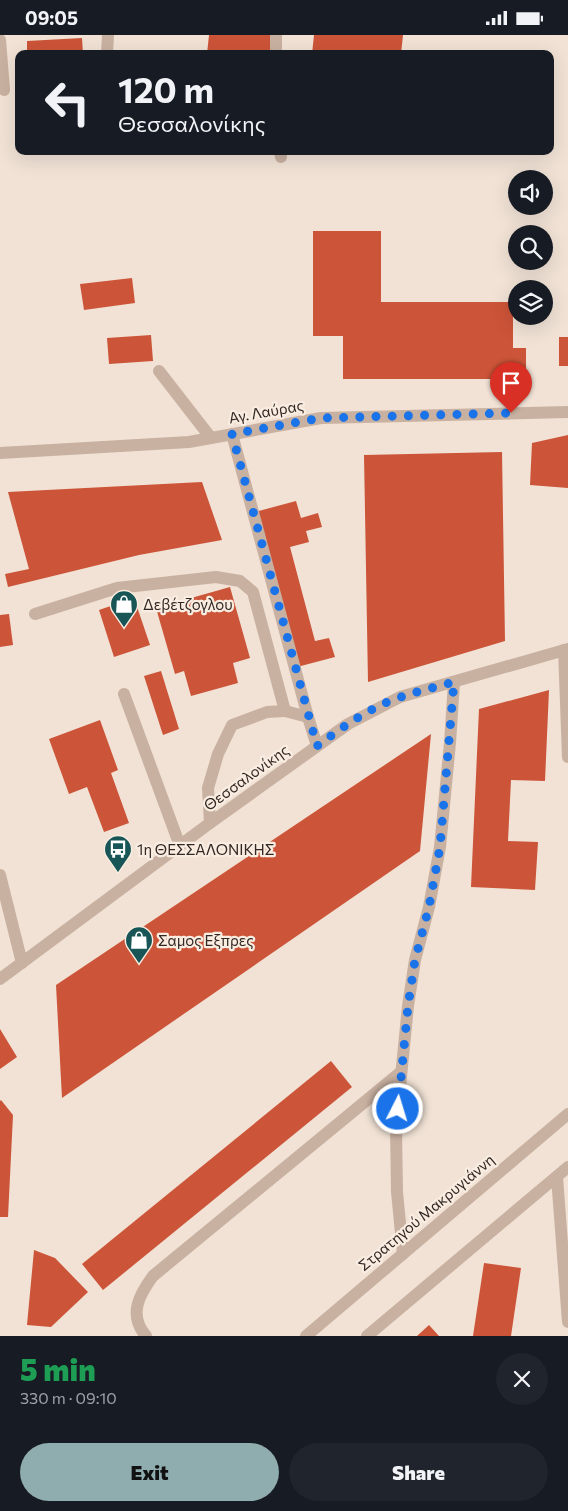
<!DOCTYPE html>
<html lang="en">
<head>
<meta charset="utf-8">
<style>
  :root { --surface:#171b24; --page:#20242c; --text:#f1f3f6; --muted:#9ea1a6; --accent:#8facae }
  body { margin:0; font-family:Commissioner,sans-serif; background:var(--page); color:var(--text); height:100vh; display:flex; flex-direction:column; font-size:19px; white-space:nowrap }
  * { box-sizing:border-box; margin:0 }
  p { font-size:16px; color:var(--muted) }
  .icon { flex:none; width:28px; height:28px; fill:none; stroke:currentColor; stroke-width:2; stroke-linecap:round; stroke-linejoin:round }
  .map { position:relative; height:1301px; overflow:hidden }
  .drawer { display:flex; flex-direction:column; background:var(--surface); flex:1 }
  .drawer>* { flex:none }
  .guide { position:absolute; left:15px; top:15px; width:539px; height:105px; border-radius:10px; box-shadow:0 5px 20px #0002; background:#171b24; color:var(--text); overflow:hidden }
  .tools { position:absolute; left:508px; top:135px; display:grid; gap:10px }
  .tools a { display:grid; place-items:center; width:45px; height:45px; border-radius:50%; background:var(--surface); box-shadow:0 5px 20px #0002; font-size:25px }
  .pin { position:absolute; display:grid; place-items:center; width:42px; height:42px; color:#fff; margin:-51px -21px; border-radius:50% 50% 50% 0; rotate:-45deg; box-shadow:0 0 5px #0007 }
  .pin .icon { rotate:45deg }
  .me { position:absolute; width:55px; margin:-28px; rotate:5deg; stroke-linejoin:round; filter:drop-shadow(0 0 4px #0008) }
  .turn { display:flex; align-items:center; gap:18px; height:105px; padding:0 20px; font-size:22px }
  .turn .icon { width:65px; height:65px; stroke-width:2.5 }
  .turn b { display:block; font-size:35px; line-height:42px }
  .round { display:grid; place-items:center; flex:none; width:52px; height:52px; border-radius:26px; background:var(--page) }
  .summary { display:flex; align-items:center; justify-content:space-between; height:85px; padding:0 20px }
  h1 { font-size:30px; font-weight:800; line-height:38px; color:#1e9e55 }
  .action { display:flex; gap:10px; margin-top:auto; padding:10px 20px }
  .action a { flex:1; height:58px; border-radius:30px; background:var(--accent); color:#111; font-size:20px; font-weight:800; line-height:58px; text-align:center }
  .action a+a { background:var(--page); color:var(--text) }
  .status { display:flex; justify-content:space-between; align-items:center; height:35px; padding:0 25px; background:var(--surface); direction:ltr }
  .status svg { height:14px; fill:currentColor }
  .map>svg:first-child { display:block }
  .building { fill:#cc5438 }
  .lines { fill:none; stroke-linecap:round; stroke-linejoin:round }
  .service { stroke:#c9b1a1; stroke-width:12 }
  .minor { stroke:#c9b1a1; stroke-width:12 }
  .tertiary { stroke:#c9b1a1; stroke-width:12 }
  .route { stroke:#1a73e8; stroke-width:9; stroke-dasharray:0 16.2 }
  .labels { text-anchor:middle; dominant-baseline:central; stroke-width:4.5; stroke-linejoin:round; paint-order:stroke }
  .street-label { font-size:15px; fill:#332824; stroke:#f9ede1 }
  .poi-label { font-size:15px; fill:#332824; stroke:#f9ede1; text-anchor:start }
</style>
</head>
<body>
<div class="status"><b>09:05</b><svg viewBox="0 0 49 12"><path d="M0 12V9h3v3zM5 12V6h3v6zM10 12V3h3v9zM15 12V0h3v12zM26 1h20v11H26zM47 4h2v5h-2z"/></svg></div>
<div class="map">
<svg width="568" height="1301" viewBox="0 0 568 1301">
  <rect width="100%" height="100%" fill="#f1e2d5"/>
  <g class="building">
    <path d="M 209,0 L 276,0 L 274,19 L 207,19 Z"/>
    <path d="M 314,0 L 403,0 L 401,19 L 312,19 Z"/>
    <path d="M 82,3 L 83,19 L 27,19 L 27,6 Z"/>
    <path d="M 313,196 L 381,196 L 381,267 L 513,267 L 513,313 L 526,313 L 526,344 L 343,344 L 343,301 L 313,301 Z"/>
    <path d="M 132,243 L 135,268 L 84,275 L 80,249 Z"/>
    <path d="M 151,300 L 153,326 L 109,329 L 107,303 Z"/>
    <rect x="559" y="302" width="9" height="29"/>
    <path d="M 568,400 L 568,453 L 530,450 L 532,408 Z"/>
    <path d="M 502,417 L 505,606 L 368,647 L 364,420 Z"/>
    <path d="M 202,447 L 222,505 L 139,520 L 8,552 L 5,539 L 29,534 L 8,457 Z"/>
    <path d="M 296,466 L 301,483 L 318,478 L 322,492 L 306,496 L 309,507 L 290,512 L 315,606 L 329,603 L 335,622 L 297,632 L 255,477 Z"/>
    <path d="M 230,552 L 250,623 L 233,628 L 238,648 L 191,661 L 184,636 L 175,639 L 156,573 Z"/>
    <path d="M 134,563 L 150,610 L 114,622 L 99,575 Z"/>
    <path d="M 9,579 L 13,610 L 0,612 L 0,580 Z"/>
    <path d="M 161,636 L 179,694 L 163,700 L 144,641 Z"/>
    <path d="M 549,655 L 545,746 L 511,745 L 508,806 L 538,807 L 535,855 L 471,852 L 479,674 Z"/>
    <path d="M 100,685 L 118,735 L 111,738 L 129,788 L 104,797 L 87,752 L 69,759 L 49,704 Z"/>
    <path d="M 431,699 L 420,816 L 62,1063 L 56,950 Z"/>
    <path d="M 0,994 L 17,1022 L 0,1034 Z"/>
    <path d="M 331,1026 L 352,1052 L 103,1255 L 82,1229 Z"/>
    <path d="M 1,1065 L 13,1080 L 8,1182 L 0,1182 L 0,1066 Z"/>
    <path d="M 34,1215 L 55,1223 L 88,1257 L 51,1292 L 27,1290 Z"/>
    <path d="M 484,1228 L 521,1233 L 511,1301 L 473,1301 Z"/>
    <path d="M 429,1290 L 439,1301 L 417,1301 Z"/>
  </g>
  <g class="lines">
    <g class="service">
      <path d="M 0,5 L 4,55"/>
      <path d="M 107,19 L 108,0"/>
      <path d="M 276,19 L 276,0"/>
      <path d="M 280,116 L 281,122"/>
      <path d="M 159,336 L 211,403"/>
      <path d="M 35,579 L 117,553 L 216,542 L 240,546 L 253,557 L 285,676 L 308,682"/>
      <path d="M 564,615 L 568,722"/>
      <path d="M 124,659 L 180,811"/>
      <path d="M 210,788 L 208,753 L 218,719 L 232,690 L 267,677 L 285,676"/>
      <path d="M 0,840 L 22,928"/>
      <path d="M 557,1142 L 568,1287"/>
      <path d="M 146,1301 C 128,1280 139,1260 153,1241 L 401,1037"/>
    </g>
    <g class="minor">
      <path d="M 232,399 L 308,682 L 317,711"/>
      <path d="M 0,418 L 189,407 L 321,383 L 568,377"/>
      <path d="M 403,1219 L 397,1157 L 396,1092 L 408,971 L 415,925 L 429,872 L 440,812 L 450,708 L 454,647"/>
    </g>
    <g class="tertiary">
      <path d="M 0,944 L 210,788 L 348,689 L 400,662 L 568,614"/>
      <path d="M 306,1301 L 568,1079"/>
      <path d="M 367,1301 L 568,1132"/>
    </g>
  </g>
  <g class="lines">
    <path class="route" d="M 398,1074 L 408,971 L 415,925 L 429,872 L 440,812 L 454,647 C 436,652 418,656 401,662 C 370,672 343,692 317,711 L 232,399 L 321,383 L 511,378"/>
  </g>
  <defs>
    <g id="shop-pin" transform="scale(1.4375)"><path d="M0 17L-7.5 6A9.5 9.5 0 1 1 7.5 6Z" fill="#185556" stroke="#f9ede1"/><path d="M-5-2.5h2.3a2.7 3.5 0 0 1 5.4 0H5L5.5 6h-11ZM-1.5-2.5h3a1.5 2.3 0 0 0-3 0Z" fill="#fff"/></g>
    <g id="bus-pin" transform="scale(1.4375)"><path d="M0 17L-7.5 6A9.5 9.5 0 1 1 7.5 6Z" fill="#185556" stroke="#f9ede1"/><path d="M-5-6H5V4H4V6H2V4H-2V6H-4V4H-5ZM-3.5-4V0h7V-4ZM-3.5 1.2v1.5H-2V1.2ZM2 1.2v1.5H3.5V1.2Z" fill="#fff"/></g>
  </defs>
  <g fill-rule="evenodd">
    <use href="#shop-pin" x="124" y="569"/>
    <use href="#bus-pin" x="118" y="814"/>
    <use href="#shop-pin" x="139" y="905"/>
  </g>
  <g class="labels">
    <g class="street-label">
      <text transform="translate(266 376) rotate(-10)">Αγ. Λαύρας</text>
      <text transform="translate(246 742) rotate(-36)">Θεσσαλονίκης</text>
      <text transform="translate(426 1177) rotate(-40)">Στρατηγού Μακρυγιάννη</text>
    </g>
    <g class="poi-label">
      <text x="143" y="569">Δεβέτζογλου</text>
      <text x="137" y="814">1η ΘΕΣΣΑΛΟΝΙΚΗΣ</text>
      <text x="158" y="905">Σαμος Εξπρες</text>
    </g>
  </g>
</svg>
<div class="tools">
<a><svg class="icon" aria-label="sound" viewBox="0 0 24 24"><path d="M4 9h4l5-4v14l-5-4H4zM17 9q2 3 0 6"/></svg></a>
<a><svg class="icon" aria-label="search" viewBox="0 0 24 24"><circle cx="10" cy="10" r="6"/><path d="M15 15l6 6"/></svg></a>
<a><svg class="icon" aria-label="layers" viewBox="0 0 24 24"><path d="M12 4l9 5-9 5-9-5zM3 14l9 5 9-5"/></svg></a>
</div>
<div class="pin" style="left:511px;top:378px;background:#d93025"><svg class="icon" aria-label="arrive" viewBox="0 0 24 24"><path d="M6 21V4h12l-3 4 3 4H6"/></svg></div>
<svg class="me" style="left:398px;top:1074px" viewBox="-20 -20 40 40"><circle r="17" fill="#1a73e8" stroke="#fff" stroke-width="3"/><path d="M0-11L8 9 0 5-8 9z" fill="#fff"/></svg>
<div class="guide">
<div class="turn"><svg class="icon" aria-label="left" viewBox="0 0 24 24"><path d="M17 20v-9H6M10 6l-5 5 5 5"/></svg><div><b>120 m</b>Θεσσαλονίκης</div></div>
</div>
</div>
<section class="drawer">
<div class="summary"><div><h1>5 min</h1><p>330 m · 09:10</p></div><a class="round"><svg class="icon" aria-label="close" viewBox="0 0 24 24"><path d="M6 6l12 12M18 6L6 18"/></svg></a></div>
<div class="action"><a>Exit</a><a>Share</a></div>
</section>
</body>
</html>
